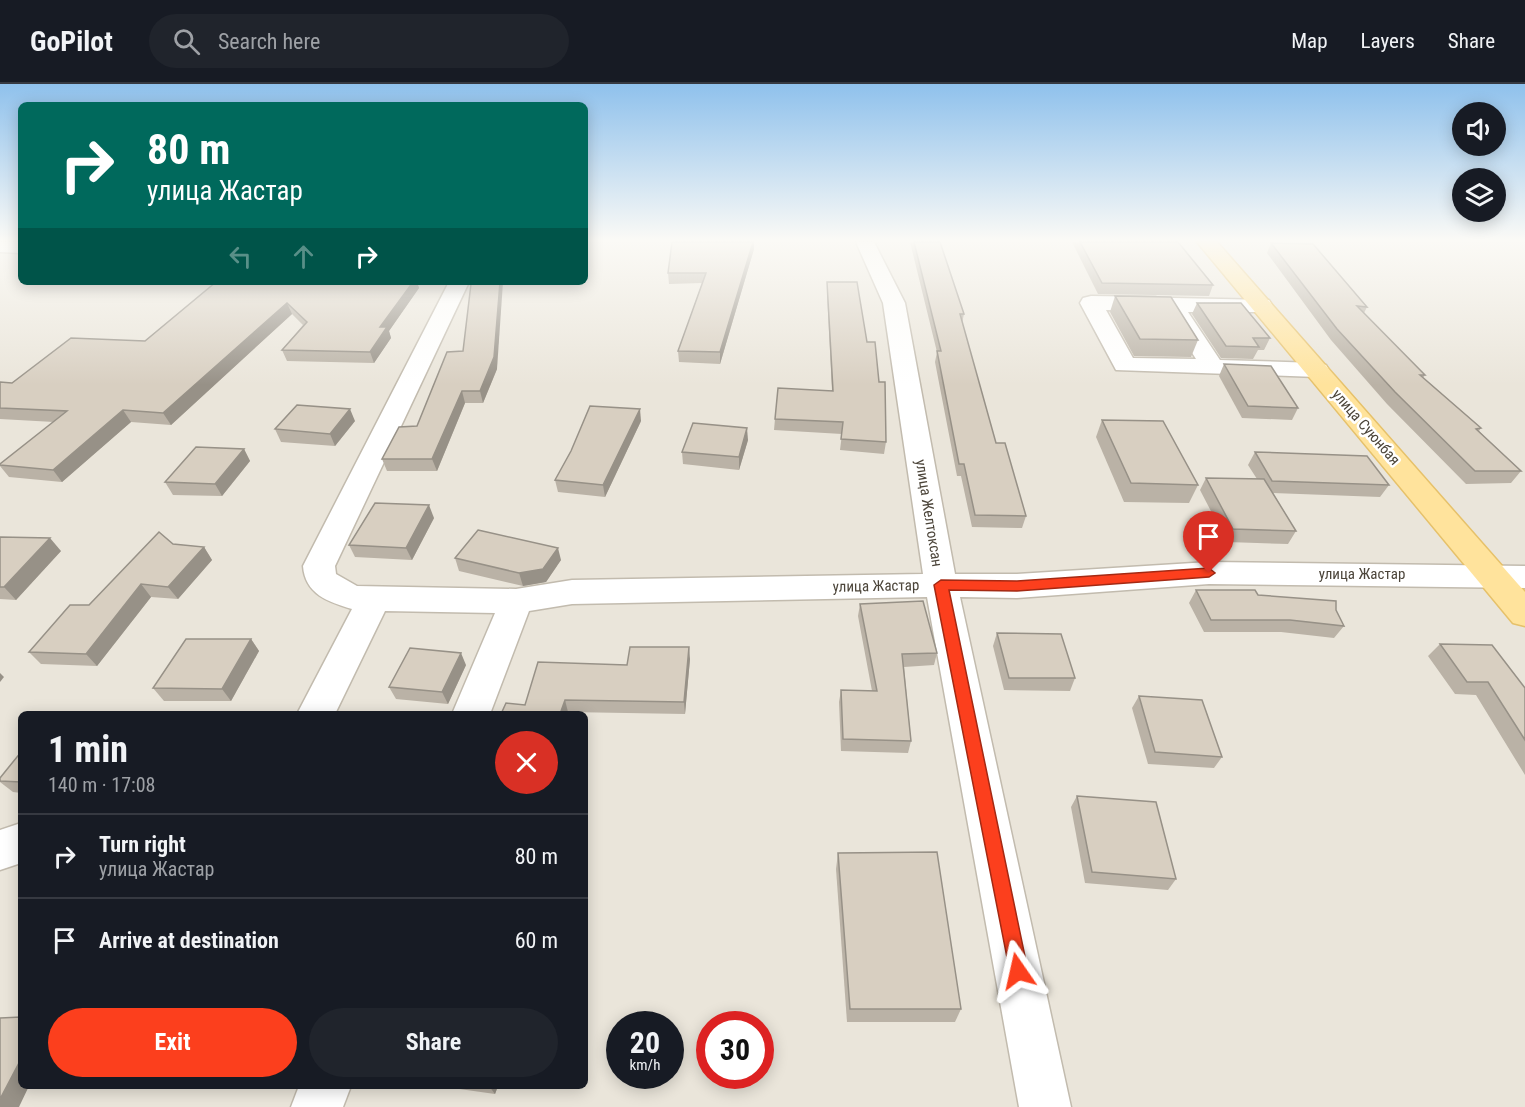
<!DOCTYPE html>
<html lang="en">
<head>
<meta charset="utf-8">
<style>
  :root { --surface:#171b24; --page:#20242c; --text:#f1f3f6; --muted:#9ea1a6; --line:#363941; --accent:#fc3f1d }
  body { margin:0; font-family:"Roboto Condensed",sans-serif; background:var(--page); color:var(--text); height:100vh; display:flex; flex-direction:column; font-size:22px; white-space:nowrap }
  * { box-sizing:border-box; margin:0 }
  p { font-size:20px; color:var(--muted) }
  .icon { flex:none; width:33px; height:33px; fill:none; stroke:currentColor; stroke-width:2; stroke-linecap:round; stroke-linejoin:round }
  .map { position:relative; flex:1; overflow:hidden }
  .sheet { position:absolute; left:18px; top:627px; width:570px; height:378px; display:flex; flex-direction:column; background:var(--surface); border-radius:9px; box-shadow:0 3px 15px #0003 }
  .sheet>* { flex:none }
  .top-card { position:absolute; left:18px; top:18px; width:570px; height:183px; border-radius:9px; box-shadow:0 3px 15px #0003; background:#00695c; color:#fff; overflow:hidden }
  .tools { position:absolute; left:1452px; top:18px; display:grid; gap:12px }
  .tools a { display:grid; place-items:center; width:54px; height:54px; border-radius:50%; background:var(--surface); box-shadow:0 3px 15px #0003; font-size:30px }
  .speed { position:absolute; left:606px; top:927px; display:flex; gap:12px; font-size:30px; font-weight:700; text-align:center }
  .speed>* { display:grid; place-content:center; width:78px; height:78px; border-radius:50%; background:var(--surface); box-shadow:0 3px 15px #0003; line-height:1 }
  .speed small { font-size:15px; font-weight:400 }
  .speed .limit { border:9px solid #d22; background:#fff; color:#111 }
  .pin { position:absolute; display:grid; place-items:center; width:51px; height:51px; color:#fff; margin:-62px -26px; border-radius:50% 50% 50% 0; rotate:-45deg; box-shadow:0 0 6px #0007 }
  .pin .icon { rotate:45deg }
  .me { position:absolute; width:66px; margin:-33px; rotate:349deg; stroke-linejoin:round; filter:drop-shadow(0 0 4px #0008) }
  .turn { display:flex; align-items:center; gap:21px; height:126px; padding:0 30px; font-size:27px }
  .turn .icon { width:78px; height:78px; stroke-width:2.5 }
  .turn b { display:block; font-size:42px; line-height:51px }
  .lanes { display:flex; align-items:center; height:57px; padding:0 30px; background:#0003; justify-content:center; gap:30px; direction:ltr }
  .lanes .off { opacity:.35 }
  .round { display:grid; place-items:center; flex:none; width:63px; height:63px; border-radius:32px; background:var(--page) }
  .summary { display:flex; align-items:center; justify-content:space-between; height:102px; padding:0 30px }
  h1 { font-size:36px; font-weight:700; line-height:45px }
  .action { display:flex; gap:12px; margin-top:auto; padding:12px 30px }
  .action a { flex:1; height:69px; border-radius:36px; background:var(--accent); color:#fff; font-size:24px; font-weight:700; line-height:69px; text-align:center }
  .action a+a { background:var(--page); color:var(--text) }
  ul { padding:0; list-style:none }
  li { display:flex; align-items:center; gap:18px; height:84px; padding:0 30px; border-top:2px solid var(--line) }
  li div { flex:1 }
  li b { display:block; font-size:22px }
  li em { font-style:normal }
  header { display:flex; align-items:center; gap:36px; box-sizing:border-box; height:84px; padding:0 30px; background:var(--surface); border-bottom:2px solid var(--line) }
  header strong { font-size:28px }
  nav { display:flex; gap:33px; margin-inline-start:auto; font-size:21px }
  .search { width:420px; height:54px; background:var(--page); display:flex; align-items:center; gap:15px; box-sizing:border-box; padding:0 21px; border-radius:33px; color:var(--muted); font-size:22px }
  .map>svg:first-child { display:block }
  .residential { fill:#eae5da; fill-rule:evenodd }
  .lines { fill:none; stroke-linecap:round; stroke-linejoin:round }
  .minor-casing { stroke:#c2bbae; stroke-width:3 }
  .major-casing { stroke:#e6c16a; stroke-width:3 }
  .minor { fill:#fff; fill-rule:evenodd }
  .major { fill:#ffe39c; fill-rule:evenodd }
  .wall { fill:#bab2a6 }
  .shaded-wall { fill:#979187 }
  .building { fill:#d8cfc1; stroke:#979187; stroke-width:1.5 }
  .route { fill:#fc3f1d; stroke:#a42913; stroke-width:1.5 }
  .labels { text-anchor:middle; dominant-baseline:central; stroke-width:5; stroke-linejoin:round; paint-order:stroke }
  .street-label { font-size:15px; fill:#4b4439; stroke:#fff }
</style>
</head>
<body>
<header>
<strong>GoPilot</strong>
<div class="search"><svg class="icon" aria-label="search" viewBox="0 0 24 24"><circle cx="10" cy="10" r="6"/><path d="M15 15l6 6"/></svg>Search here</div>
<nav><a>Map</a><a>Layers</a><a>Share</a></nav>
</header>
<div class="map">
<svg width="1525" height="1023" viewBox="0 0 1525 1023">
  <rect width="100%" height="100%" fill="#f6f3ec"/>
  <path class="residential" d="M 0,158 L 21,158 L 21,198 L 585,198 L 585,158 L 1525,158 L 1525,1023 L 0,1023 ZM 21,630 L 585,630 L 585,1002 L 21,1002 ZM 620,940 L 670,940 L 670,992 L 620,992 ZM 710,940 L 760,940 L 760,992 L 710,992 Z"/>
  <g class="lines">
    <g class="minor-casing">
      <g id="minor">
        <path d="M 0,158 L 21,158 L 21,169 L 0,168 Z"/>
        <path d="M 856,158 L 874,158 L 905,219 L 955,490 L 1017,490 L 1209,478 L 1525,482 L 1525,504 L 1209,500 L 1017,514 L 960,513 L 1071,1023 L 1019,1023 L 927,513 L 572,520 L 529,527 L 490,630 L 452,630 L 495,529 L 385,527 L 335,630 L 297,630 L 352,525 C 328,518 305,510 303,482 L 449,198 L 469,198 L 335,482 L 336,490 L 357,502 L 516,505 L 572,496 L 923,490 L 883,219 Z"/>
        <path d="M 1091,212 L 1156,213 L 1165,217 L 1173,214 L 1269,216 L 1272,221 L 1269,226 L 1261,228 L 1188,228 L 1220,276 L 1317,279 L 1326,281 L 1329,286 L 1326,291 L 1317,293 L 1116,286 L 1080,219 L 1083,214 ZM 1164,224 L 1196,275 L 1133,274 L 1106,226 L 1156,227 Z"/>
        <path d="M 21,739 L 21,779 L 0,786 L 0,746 Z"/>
        <path d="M 299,1002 L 351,1002 L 343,1023 L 291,1023 Z"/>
      </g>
    </g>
    <g class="major-casing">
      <path id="major" d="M 1197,158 L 1217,158 L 1525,508 L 1525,542 L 1513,539 Z"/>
    </g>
    <use href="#minor" class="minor"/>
    <use href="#major" class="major"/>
  </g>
  <g class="wall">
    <path d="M 910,158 L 940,158 L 964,230 L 962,239 L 996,359 L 1026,432 L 1022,444 L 972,443 L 961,392 L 957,392 L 935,278 L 937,268 Z"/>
    <path d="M 1072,158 L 1178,158 L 1213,201 L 1209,212 L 1098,210 Z"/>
    <path d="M 1271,159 L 1367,223 L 1364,229 L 1425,291 L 1423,294 L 1481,344 L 1479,347 L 1521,387 L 1511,399 L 1466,400 L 1387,320 L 1331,256 L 1267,169 Z"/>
    <path d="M 754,165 L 720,280 L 679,278 L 678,267 L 702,199 L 669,200 L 668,189 Z"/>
    <path d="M 216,198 L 417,198 L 419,204 L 389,247 L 391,254 L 374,279 L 287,277 L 282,266 L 303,241 L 292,230 L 171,341 L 131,338 L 62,398 L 9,393 L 0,382 L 0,380 L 54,338 L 0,335 L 0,298 L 12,299 L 145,257 Z"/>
    <path d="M 827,198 L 867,258 L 886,358 L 884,370 L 840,366 L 842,350 L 774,346 L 775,335 L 832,306 L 827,209 Z"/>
    <path d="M 1115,212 L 1198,256 L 1191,273 L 1134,272 L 1110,228 Z"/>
    <path d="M 1197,219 L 1270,254 L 1264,266 L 1258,266 L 1253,275 L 1221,274 L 1192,230 Z"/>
    <path d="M 463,267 L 497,285 L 483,319 L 465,319 L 437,387 L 387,387 L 382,375 L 417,342 Z"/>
    <path d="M 1224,280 L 1298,324 L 1292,336 L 1242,334 L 1219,292 Z"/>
    <path d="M 1102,336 L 1198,401 L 1189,419 L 1124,418 L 1096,353 Z"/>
    <path d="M 355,337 L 335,362 L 281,358 L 275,345 Z"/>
    <path d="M 641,337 L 605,413 L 558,408 L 555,396 Z"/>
    <path d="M 748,356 L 739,386 L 683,380 L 682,368 Z"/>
    <path d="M 244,365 L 250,377 L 222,412 L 173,411 L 165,398 Z"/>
    <path d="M 1255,368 L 1389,401 L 1380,413 L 1273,409 L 1296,447 L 1288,460 L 1227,458 L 1200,406 L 1206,394 L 1257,395 L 1248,381 Z"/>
    <path d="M 434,434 L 412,476 L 355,473 L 349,461 Z"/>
    <path d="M 0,453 L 61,467 L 16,516 L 0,515 Z"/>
    <path d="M 173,460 L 204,463 L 212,476 L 178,515 L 151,513 L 97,582 L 41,580 L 29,568 L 89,521 Z"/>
    <path d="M 455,474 L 561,476 L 546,498 L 523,502 L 459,487 Z"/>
    <path d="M 1196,506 L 1258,511 L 1336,526 L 1344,542 L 1334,554 L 1281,548 L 1204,548 L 1189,519 Z"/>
    <path d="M 860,520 L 937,569 L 934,581 L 904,583 L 911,657 L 908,669 L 841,667 L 839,618 L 841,606 L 872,607 L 858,532 Z"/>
    <path d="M 997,549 L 1075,594 L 1070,607 L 1004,606 L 993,562 Z"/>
    <path d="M 251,555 L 259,567 L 231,617 L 164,617 L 153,604 Z"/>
    <path d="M 1440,560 L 1525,604 L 1525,691 L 1476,611 L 1455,610 L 1428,572 Z"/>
    <path d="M 690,575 L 685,630 L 568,628 L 525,621 L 627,581 Z"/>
    <path d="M 466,581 L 448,620 L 396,615 L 389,603 Z"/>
    <path d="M 1139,612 L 1222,673 L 1214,684 L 1148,680 L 1132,624 Z"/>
    <path d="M 21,668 L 21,709 L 13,708 L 0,698 L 0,694 Z"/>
    <path d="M 1077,712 L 1176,795 L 1168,806 L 1085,799 L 1071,723 Z"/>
    <path d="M 838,769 L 961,925 L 955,938 L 847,938 L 836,785 Z"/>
    <path d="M 438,1002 L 498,1002 L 495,1010 Z"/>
  </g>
  <g class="shaded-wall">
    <path d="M 753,158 L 754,158 L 754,165 L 720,280 L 720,268 Z"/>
    <path d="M 413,198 L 417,198 L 419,204 L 389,247 L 391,254 L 374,279 L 370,268 L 380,243 Z"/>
    <path d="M 500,198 L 503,198 L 497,285 L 483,319 L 480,307 Z"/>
    <path d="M 287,219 L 292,230 L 171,341 L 163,329 Z"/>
    <path d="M 462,307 L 465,319 L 437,387 L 432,375 Z"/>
    <path d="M 350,325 L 355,337 L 335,362 L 330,350 Z"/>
    <path d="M 640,325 L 641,337 L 605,413 L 603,401 Z"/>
    <path d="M 123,326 L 131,338 L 62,398 L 53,386 Z"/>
    <path d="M 747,344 L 748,356 L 739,386 L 739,373 Z"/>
    <path d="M 244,365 L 250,377 L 222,412 L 215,400 Z"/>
    <path d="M 429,421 L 434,434 L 412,476 L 406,464 Z"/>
    <path d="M 50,454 L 61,467 L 16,516 L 4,503 Z"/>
    <path d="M 204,463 L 212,476 L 178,515 L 168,503 Z"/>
    <path d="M 558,464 L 561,476 L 546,498 L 523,502 L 519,489 Z"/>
    <path d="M 141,500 L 151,513 L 97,582 L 86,570 Z"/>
    <path d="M 251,555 L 259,567 L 231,617 L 222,605 Z"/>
    <path d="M 689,563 L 690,575 L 685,630 L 684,618 Z"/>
    <path d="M 461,569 L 466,581 L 448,620 L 442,608 Z"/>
    <path d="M 0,589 L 4,593 L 0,598 Z"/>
    <path d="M 565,616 L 568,628 L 567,630 L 560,630 Z"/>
    <path d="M 21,975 L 21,1002 L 29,1002 L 19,1023 L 0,1023 L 0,1015 Z"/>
    <path d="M 489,1002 L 498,1002 L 495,1010 Z"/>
  </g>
  <g class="building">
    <path d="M 672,158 L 753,158 L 720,268 L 678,267 L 706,189 L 668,189 Z"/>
    <path d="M 914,158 L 940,158 L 964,230 L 960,230 L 996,359 L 1005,359 L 1026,432 L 975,431 L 964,380 L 959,380 L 937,267 L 941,267 Z"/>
    <path d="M 1080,158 L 1178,158 L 1213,201 L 1102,199 Z"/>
    <path d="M 1271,159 L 1313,160 L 1367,223 L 1357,222 L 1425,291 L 1420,291 L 1481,344 L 1476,345 L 1521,387 L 1475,387 L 1395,308 L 1337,245 Z"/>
    <path d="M 216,198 L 413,198 L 380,243 L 387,243 L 370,268 L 282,266 L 307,238 L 287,219 L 163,329 L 123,326 L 53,386 L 0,381 L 0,380 L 67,327 L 0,324 L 0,298 L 12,299 L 71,254 L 145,257 Z"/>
    <path d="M 472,198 L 500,198 L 494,273 L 480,307 L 462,307 L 432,375 L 382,375 L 399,343 L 417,342 L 447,268 L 463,267 L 471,200 Z"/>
    <path d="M 827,198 L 857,198 L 867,258 L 875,258 L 879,298 L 885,298 L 886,358 L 841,355 L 843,338 L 775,335 L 778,304 L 833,307 Z"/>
    <path d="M 1115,212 L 1171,213 L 1198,256 L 1140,255 Z"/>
    <path d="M 1197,219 L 1241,219 L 1270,254 L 1253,254 L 1259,263 L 1226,262 Z"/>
    <path d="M 1224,280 L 1271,282 L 1298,324 L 1248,322 Z"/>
    <path d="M 297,321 L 350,325 L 330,350 L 275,345 Z"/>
    <path d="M 590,322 L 640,325 L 603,401 L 555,396 L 571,367 Z"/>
    <path d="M 1102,336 L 1163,337 L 1198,401 L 1131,399 Z"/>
    <path d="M 693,339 L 747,344 L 739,373 L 682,368 Z"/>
    <path d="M 196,363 L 244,365 L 215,400 L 165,398 Z"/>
    <path d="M 1255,368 L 1367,372 L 1389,401 L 1272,397 Z"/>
    <path d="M 1206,394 L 1264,395 L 1296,447 L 1233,445 Z"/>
    <path d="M 375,419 L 429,421 L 406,464 L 349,461 Z"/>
    <path d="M 478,446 L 558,464 L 543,485 L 519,489 L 455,474 Z"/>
    <path d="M 159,448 L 173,460 L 204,463 L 168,503 L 141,500 L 86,570 L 29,568 L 70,521 L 89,521 Z"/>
    <path d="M 0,453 L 50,454 L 4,503 L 0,503 Z"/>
    <path d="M 1196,506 L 1255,506 L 1258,511 L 1336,517 L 1336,526 L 1344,542 L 1290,536 L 1211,536 Z"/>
    <path d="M 923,517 L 937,569 L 902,570 L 911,657 L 843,655 L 841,606 L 877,607 L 860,520 Z"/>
    <path d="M 997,549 L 1061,550 L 1075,594 L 1009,594 Z"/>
    <path d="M 186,555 L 251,555 L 222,605 L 153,604 Z"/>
    <path d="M 1440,560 L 1492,561 L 1525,604 L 1525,656 L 1488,598 L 1467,598 Z"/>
    <path d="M 630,563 L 689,563 L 684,618 L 565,616 L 560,630 L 501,630 L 506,619 L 525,621 L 538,578 L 627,581 Z"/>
    <path d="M 410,564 L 461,569 L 442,608 L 389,603 Z"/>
    <path d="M 1139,612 L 1202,616 L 1222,673 L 1155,668 Z"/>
    <path d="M 21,668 L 21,698 L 0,697 L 0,694 Z"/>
    <path d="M 1077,712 L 1156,718 L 1176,795 L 1092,788 Z"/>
    <path d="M 937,768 L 961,925 L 850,925 L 838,769 Z"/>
    <path d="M 21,933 L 21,975 L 0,1015 L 0,934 Z"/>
  </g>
  <linearGradient id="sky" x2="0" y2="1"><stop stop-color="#8fc1ec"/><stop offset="0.52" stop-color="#fbfaf6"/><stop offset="1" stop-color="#fbfaf6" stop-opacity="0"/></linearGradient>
  <rect width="1525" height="301" fill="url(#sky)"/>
  <path class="route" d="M 1209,484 L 1215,489 L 1209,493 L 1017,507 L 949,506 L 1028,887 L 1025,894 L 1018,897 L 1011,894 L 934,501 L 941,496 L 1017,497 Z"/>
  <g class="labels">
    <g class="street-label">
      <text transform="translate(1366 343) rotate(49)">улица Суюнбая</text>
      <text transform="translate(929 429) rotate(81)">улица Желтоксан</text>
      <text x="1362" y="490">улица Жастар</text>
      <text transform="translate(876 502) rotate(-1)">улица Жастар</text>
    </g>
  </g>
</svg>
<div class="tools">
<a><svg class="icon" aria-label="sound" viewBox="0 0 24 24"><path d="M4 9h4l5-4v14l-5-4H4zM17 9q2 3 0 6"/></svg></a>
<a><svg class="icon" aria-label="layers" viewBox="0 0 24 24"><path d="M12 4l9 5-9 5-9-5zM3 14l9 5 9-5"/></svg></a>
</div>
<div class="speed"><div>20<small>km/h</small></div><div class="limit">30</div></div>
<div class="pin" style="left:1209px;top:489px;background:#d93025"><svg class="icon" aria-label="arrive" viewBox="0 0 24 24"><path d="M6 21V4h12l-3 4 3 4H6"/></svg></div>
<svg class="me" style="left:1018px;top:887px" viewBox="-20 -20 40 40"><path d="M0-17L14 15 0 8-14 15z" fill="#fc3f1d" stroke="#fff" stroke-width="4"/></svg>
<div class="top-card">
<div class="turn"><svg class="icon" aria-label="right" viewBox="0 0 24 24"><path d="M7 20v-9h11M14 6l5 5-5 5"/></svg><div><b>80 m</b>улица Жастар</div></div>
<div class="lanes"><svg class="icon off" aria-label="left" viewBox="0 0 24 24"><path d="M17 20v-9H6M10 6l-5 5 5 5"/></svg><svg class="icon off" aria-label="ahead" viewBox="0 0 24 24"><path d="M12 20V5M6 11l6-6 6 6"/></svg><svg class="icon" aria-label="right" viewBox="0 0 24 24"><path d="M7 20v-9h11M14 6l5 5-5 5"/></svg></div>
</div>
<section class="sheet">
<div class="summary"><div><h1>1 min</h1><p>140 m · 17:08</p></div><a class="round" style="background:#d93025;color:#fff"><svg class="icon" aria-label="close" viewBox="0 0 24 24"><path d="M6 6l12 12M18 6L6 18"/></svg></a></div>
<ul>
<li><svg class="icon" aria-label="right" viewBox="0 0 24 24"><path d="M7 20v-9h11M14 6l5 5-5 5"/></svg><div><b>Turn right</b><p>улица Жастар</p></div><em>80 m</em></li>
<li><svg class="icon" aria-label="arrive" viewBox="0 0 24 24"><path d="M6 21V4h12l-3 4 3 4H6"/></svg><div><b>Arrive at destination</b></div><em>60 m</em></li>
</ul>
<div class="action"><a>Exit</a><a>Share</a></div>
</section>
</div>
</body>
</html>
